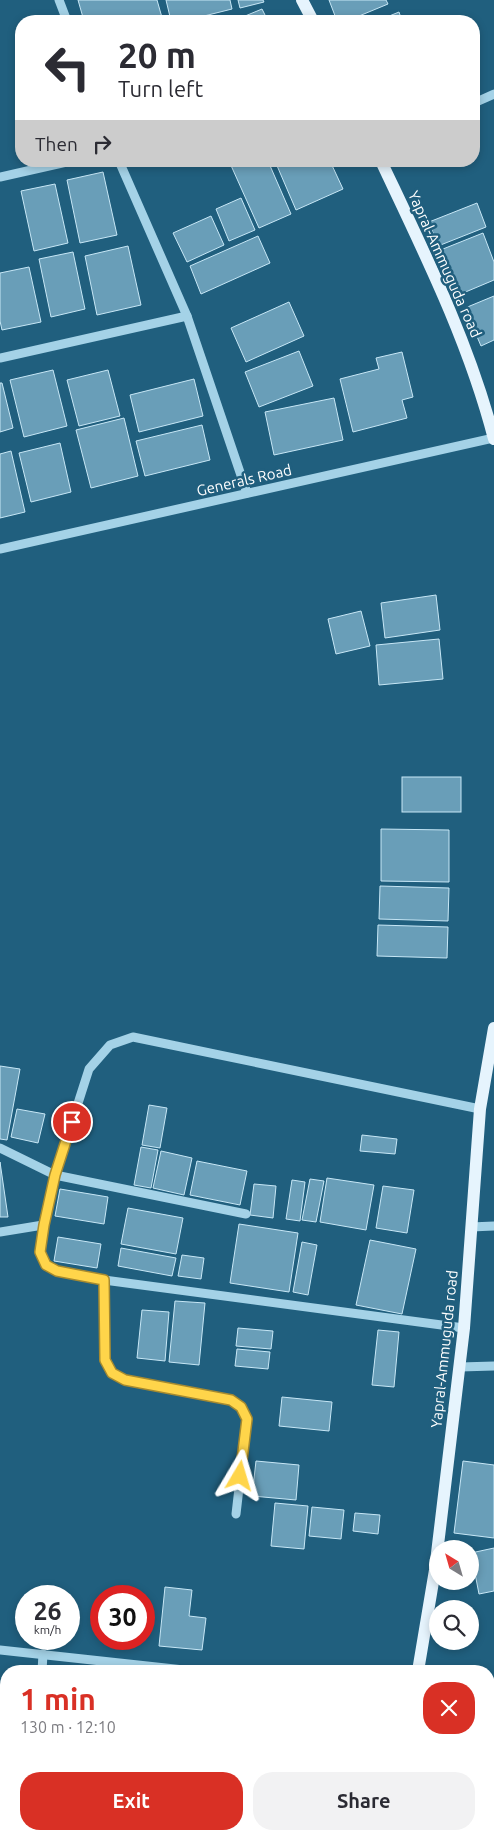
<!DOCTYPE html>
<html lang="en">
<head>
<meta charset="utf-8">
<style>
  :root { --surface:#fff; --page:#f2f2f3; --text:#2b2b33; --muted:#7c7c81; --accent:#d93025 }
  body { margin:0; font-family:Ubuntu,sans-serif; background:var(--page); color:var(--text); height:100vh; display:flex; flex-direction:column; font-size:19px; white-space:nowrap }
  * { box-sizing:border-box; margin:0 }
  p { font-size:16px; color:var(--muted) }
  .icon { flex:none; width:28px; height:28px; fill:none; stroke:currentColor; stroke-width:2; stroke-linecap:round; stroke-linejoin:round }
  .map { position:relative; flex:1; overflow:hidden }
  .panel { position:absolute; left:0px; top:1665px; width:495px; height:175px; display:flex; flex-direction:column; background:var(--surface); border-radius:20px 20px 0 0; box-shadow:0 2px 8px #0003 }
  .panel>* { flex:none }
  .top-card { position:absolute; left:15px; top:15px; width:465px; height:152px; border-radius:20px; box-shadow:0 2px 8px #0003; background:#fff; color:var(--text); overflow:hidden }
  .needle { width:32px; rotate:323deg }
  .buttons { position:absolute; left:429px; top:1540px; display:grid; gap:10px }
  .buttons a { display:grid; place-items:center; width:50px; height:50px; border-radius:50%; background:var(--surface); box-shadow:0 2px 8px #0003; font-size:25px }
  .speed { position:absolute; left:15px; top:1585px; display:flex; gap:10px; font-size:25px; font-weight:700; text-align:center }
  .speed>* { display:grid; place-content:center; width:65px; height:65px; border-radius:50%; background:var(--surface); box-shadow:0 2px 8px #0003; line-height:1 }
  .speed small { font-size:12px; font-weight:400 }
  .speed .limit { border:8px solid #d22; background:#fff; color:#111 }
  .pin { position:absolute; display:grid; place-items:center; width:42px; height:42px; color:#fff; margin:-21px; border:2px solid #fff; border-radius:50%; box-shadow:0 1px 5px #0007 }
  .me { position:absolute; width:55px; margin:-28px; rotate:7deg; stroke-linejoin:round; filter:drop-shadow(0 0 4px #0008) }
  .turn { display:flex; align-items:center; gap:18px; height:105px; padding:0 20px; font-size:22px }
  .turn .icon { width:65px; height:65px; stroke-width:2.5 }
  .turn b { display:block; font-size:35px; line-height:42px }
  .then { display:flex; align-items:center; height:48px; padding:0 20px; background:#0003; gap:10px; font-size:19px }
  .round { display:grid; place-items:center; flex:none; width:52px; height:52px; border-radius:20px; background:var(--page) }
  .head { display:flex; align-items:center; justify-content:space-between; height:85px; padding:0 20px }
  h1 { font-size:30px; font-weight:600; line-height:38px; color:var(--accent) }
  .primary-button { display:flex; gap:10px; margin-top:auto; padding:10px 20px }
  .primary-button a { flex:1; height:58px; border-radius:20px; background:var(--accent); color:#fff; font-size:20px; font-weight:600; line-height:58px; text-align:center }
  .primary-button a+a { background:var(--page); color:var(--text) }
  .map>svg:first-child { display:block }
  .building { fill:#699eb8; stroke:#c7e7f6 }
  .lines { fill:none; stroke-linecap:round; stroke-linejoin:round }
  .minor { stroke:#a4d2e7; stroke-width:9 }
  .major { stroke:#e6f4fd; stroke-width:12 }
  .route-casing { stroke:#a68a30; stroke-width:12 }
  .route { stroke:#ffd54a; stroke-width:9 }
  .labels { text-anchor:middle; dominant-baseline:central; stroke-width:5; stroke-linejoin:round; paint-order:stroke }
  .street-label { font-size:15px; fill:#fff; stroke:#205f7e }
</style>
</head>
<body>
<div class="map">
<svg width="494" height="1840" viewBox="0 0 494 1840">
  <rect width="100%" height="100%" fill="#205f7e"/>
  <g class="building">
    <path d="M 78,0 L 157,0 L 163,21 L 84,21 Z"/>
    <path d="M 166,0 L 230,0 L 232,9 L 184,21 L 171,21 Z"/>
    <path d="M 238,0 L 263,0 L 264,2 L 240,8 Z"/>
    <path d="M 329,0 L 386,0 L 388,4 L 347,21 L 337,21 Z"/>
    <path d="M 262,9 L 268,21 L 233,21 Z"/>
    <path d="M 399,12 L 402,21 L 377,21 Z"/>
    <path d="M 229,161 L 268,161 L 291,214 L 259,228 Z"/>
    <path d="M 275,161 L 330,161 L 343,189 L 296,210 Z"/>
    <path d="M 103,172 L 117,235 L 80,243 L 67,180 Z"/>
    <path d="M 55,184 L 68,243 L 34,251 L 21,191 Z"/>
    <path d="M 241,198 L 255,230 L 229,241 L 216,209 Z"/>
    <path d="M 477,203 L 486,227 L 438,246 L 429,222 Z"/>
    <path d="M 211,216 L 224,245 L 187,262 L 173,233 Z"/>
    <path d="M 483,233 L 494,262 L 494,280 L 456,296 L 438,251 Z"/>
    <path d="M 258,236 L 270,263 L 201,294 L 190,266 Z"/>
    <path d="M 128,246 L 141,305 L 97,315 L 85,256 Z"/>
    <path d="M 73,252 L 85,309 L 51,317 L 39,259 Z"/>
    <path d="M 29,267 L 41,322 L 2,330 L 0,321 L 0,273 Z"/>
    <path d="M 494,296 L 494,340 L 481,346 L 465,308 Z"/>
    <path d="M 289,302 L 304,336 L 246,362 L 231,328 Z"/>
    <path d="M 299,351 L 313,386 L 259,407 L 245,372 Z"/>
    <path d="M 402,352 L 413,397 L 402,400 L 407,418 L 353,432 L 340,379 L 379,369 L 376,358 Z"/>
    <path d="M 53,370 L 67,426 L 24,437 L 10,380 Z"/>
    <path d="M 108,370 L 120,416 L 79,426 L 67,380 Z"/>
    <path d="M 194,379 L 203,416 L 139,432 L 130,395 Z"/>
    <path d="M 0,383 L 2,383 L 13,428 L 0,432 Z"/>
    <path d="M 334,398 L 343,440 L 274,455 L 265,412 Z"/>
    <path d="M 124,418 L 138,476 L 91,488 L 76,430 Z"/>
    <path d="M 202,425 L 210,460 L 145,476 L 136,441 Z"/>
    <path d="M 60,443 L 71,492 L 31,502 L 19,453 Z"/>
    <path d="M 11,451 L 25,512 L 0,518 L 0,454 Z"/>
    <path d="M 436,595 L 440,630 L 385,638 L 381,603 Z"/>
    <path d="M 361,611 L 370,646 L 336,654 L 328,619 Z"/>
    <path d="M 439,639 L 443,679 L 379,685 L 376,645 Z"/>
    <rect x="402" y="777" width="59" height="35"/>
    <path d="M 381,829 L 449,830 L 449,882 L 381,881 Z"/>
    <path d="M 380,886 L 449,888 L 448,921 L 379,919 Z"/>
    <path d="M 378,925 L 448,927 L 447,958 L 377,956 Z"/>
    <path d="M 0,1066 L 20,1069 L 7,1140 L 0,1139 Z"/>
    <path d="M 149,1105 L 167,1108 L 160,1148 L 142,1145 Z"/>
    <path d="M 17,1109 L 45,1114 L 38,1143 L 11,1137 Z"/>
    <path d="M 362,1135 L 397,1139 L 395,1154 L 360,1151 Z"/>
    <path d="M 141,1147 L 158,1150 L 151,1188 L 134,1185 Z"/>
    <path d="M 161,1151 L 192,1158 L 184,1195 L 153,1188 Z"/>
    <path d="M 197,1161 L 247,1171 L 240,1205 L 190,1195 Z"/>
    <path d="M 0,1162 L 8,1217 L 0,1217 Z"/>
    <path d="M 327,1178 L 374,1185 L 366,1230 L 320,1222 Z"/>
    <path d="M 310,1179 L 324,1181 L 316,1222 L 302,1220 Z"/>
    <path d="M 292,1180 L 305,1182 L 300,1221 L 286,1219 Z"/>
    <path d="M 254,1184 L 276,1186 L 273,1218 L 250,1215 Z"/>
    <path d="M 383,1186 L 414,1190 L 407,1233 L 376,1228 Z"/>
    <path d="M 60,1189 L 108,1197 L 104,1224 L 55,1216 Z"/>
    <path d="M 128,1208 L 183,1218 L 176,1254 L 121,1244 Z"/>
    <path d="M 239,1224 L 298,1233 L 289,1292 L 230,1283 Z"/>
    <path d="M 58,1237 L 101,1244 L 97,1268 L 54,1261 Z"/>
    <path d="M 370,1240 L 416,1249 L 402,1314 L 356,1305 Z"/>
    <path d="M 302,1242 L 317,1245 L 308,1295 L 293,1292 Z"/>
    <path d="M 121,1248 L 176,1258 L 172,1276 L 118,1266 Z"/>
    <path d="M 182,1255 L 204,1258 L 201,1279 L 178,1276 Z"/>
    <path d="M 175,1301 L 205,1303 L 199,1365 L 169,1362 Z"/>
    <path d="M 142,1310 L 169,1312 L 165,1361 L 137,1358 Z"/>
    <path d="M 238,1328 L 273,1331 L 271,1349 L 236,1346 Z"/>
    <path d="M 378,1330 L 399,1332 L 394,1387 L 372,1385 Z"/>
    <path d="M 237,1349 L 270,1352 L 268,1369 L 235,1366 Z"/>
    <path d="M 282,1397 L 332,1402 L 329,1431 L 279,1426 Z"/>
    <path d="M 256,1461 L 299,1465 L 296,1500 L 252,1496 Z"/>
    <path d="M 463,1461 L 494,1465 L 494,1538 L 454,1533 Z"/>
    <path d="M 275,1503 L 308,1506 L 304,1549 L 271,1546 Z"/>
    <path d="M 312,1507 L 344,1510 L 341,1539 L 309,1536 Z"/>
    <path d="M 355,1513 L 380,1515 L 378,1534 L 353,1531 Z"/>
    <path d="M 494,1548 L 494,1591 L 479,1594 L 471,1553 Z"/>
    <path d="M 165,1587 L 192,1590 L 189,1616 L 206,1618 L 202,1650 L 159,1646 Z"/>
    <path d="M 0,1696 L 6,1696 L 6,1726 L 0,1725 Z"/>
    <rect x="0" y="1729" width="6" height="28"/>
    <rect x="0" y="1760" width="6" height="28"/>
    <path d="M 494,1772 L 494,1803 L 489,1788 L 489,1774 Z"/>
    <rect x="0" y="1790" width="6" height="31"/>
    <path d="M 0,1832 L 12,1834 L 11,1840 L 0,1840 Z"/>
    <path d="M 37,1834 L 82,1834 L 81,1840 L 36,1840 Z"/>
    <path d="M 216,1834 L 242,1834 L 241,1840 L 215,1840 Z"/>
    <path d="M 257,1834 L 323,1834 L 321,1840 L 255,1840 Z"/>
    <path d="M 420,1834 L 450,1834 L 432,1840 L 422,1840 Z"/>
  </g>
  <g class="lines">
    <g class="minor">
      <path d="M 59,0 L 67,21"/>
      <path d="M 474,103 L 494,94"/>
      <path d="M 119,161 L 187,316 L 247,493"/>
      <path d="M 0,177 L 71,161"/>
      <path d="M 0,358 L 187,316"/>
      <path d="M 0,549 L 494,438"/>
      <path d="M 0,1148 L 55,1175 L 246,1214"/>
      <path d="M 471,1227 L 494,1226"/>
      <path d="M 0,1232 L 43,1225"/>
      <path d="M 104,1280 L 105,1360 L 112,1373 L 125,1380 L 231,1400 L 241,1407 L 247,1419 L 236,1514"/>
      <path d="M 464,1328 L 104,1280 L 57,1271 L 46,1265 L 40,1252 L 43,1225 L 55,1175 L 89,1069 L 110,1045 L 133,1037 L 480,1109"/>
      <path d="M 460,1367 L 494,1366"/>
      <path d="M 0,1650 L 193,1671"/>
      <path d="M 42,1671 L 43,1654"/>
      <path d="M 489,1693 L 494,1691"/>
      <path d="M 489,1827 L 494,1825"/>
      <path d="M 29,1840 L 29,1834"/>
      <path d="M 127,1840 L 128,1834"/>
      <path d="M 196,1840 L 197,1834"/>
      <path d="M 447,1840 L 467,1834"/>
    </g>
    <g class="major">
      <path d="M 302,0 L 313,21"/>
      <path d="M 381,161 C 424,252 469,342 494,439"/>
      <path d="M 418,1671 L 435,1570 L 464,1328 L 480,1109 L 494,1028"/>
      <path d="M 389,1840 L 390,1834"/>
    </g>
  </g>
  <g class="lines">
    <g class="route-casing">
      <path id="route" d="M 72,1122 L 55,1175 L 44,1225 L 40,1252 L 46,1265 L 57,1271 L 104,1280 L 105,1360 L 112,1373 L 125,1380 L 231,1400 L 241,1407 L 247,1419 L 240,1476"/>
    </g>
    <use href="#route" class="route"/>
  </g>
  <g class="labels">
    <g class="street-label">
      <text transform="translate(445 264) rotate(66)">Yapral-Ammuguda road</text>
      <text transform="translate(244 480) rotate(-13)">Generals Road</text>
      <text transform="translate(444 1349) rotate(-84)">Yapral-Ammuguda road</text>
    </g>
  </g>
</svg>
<div class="buttons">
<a><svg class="needle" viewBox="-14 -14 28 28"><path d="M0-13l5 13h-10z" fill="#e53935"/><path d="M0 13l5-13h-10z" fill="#7c7c81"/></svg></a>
<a><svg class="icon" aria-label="search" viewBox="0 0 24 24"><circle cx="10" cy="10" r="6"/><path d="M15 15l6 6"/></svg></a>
</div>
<div class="speed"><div>26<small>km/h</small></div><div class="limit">30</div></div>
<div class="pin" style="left:72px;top:1122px;background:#d93025"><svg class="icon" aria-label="arrive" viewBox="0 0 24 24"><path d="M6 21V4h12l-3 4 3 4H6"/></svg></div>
<svg class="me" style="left:240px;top:1476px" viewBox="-20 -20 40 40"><path d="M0-17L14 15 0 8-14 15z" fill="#ffd54a" stroke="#fff" stroke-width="4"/></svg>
<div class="top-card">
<div class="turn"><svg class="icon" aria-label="left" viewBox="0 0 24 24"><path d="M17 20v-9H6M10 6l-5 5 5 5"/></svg><div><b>20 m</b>Turn left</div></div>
<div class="then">Then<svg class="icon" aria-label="right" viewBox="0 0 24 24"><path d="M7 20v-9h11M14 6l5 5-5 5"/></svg></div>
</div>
<section class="panel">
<div class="head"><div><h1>1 min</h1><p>130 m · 12:10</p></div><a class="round" style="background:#d93025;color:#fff"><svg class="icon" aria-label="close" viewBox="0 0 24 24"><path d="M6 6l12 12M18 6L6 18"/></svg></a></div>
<div class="primary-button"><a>Exit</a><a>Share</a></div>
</section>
</div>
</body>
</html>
